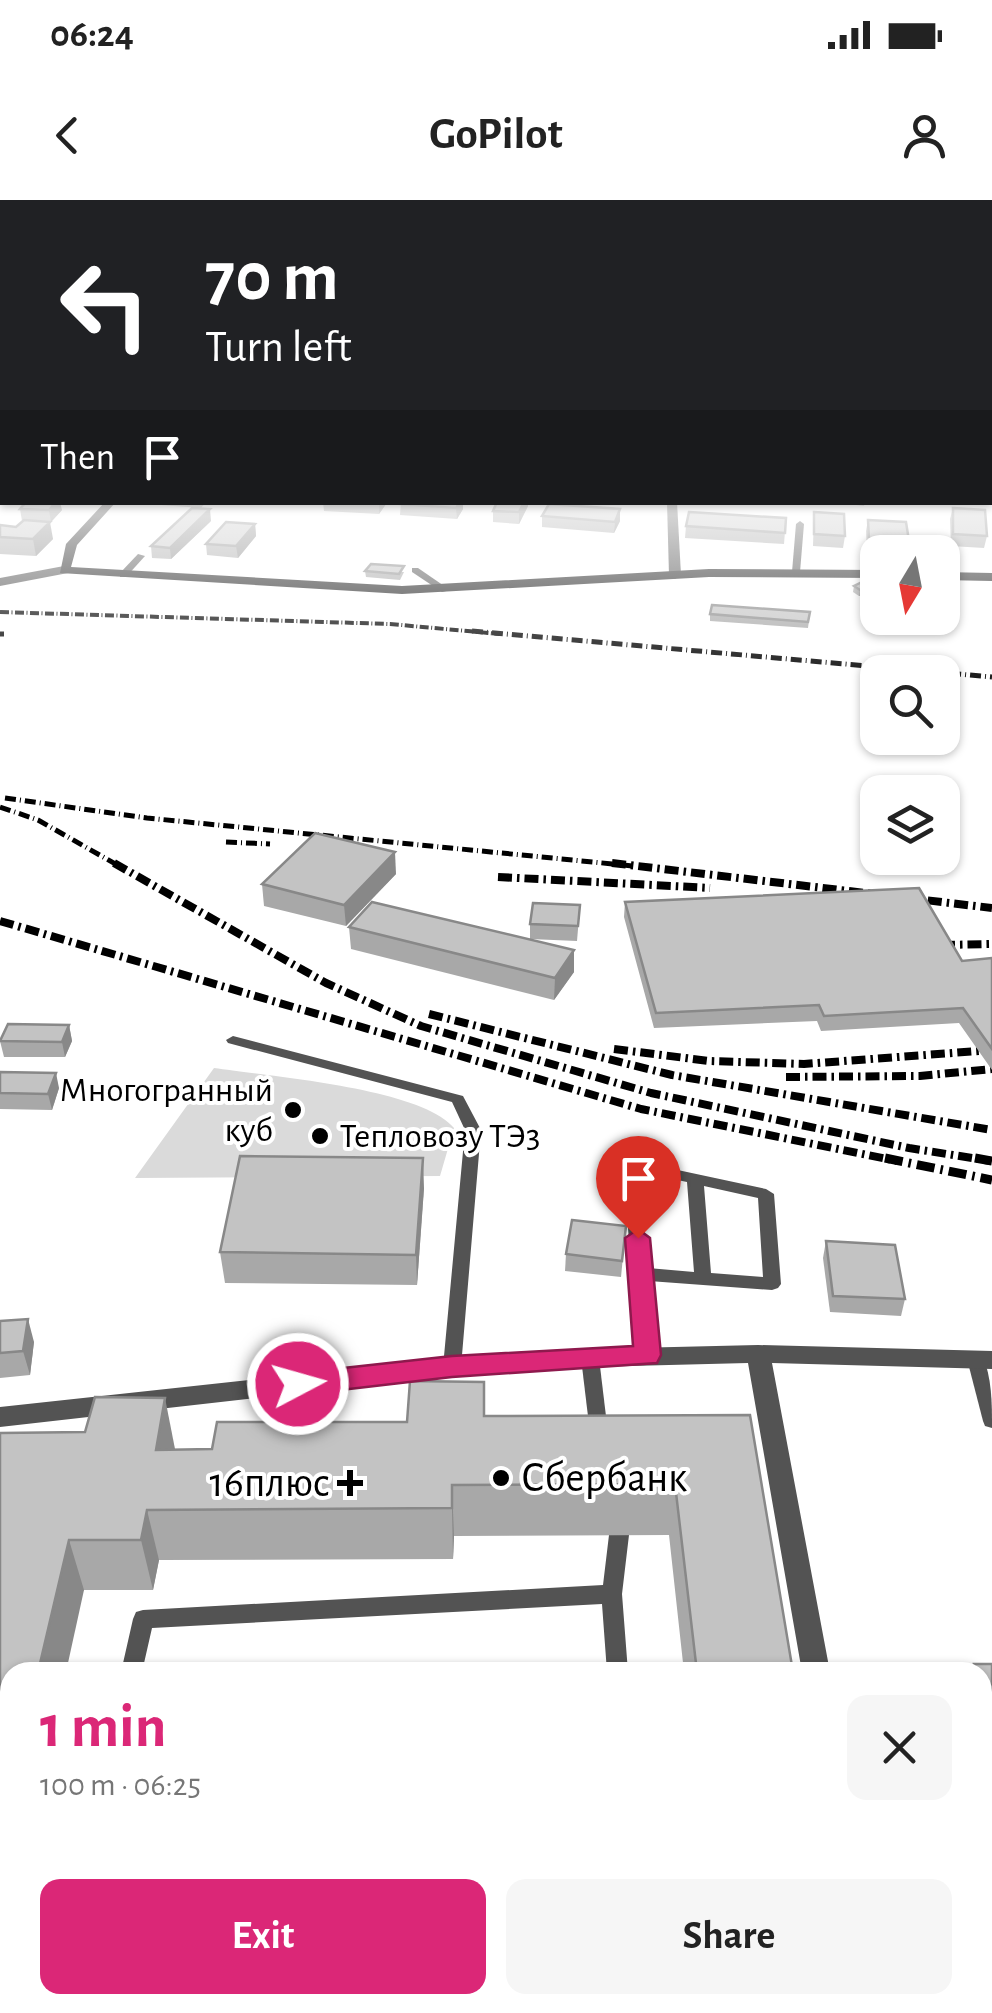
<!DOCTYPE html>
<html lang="en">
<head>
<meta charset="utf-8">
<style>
  :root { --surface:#fff; --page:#f6f6f6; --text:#222; --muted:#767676; --accent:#db2777 }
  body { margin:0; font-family:"Alegreya Sans",sans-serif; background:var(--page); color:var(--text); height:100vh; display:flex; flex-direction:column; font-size:38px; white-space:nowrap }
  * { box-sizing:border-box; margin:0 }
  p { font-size:32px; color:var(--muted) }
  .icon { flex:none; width:55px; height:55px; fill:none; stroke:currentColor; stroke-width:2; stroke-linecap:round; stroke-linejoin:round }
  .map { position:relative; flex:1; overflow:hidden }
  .panel { position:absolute; left:0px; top:1462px; width:992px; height:352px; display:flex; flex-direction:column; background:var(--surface); border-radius:30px 30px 0 0; box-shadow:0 2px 8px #0004 }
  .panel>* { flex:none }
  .top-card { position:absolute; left:0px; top:0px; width:992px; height:305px; box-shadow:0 2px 8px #0004; background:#202124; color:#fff; overflow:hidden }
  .needle { width:65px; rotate:190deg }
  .fabs { position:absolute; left:860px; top:335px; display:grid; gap:20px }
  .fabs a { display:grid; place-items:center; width:100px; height:100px; border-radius:20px; background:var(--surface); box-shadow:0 2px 8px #0004; font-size:50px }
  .pin { position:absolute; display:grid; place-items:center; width:85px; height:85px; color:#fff; margin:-102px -42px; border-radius:50% 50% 50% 0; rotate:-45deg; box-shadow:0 0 10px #0007 }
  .pin .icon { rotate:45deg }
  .me { position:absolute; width:110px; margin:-55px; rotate:84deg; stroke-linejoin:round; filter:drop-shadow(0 0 8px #0008) }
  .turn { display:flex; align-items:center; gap:35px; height:210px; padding:0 40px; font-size:45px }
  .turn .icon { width:130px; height:130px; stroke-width:2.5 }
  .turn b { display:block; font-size:70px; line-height:85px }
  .then { display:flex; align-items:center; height:95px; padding:0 40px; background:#0003; gap:20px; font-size:38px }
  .round { display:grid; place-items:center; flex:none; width:105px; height:105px; border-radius:20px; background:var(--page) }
  .headline { display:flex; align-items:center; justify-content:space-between; height:170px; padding:0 40px }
  h1 { font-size:60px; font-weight:600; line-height:75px; color:var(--accent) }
  .primary-button { display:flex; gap:20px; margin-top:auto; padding:20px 40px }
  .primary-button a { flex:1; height:115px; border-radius:20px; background:var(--accent); color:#fff; font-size:40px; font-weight:600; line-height:115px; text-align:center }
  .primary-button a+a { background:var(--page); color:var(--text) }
  .status { display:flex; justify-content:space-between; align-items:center; height:70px; padding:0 50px; background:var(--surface); direction:ltr }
  .status svg { height:28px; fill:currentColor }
  header { display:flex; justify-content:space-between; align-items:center; height:130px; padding:0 40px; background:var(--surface); font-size:45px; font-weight:600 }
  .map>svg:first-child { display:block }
  .green { fill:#dadada }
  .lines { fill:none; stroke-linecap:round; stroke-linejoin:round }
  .service { fill:#535353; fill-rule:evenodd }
  .minor { fill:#535353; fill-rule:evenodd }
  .secondary { fill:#202020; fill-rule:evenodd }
  .rail-far3 { stroke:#000; stroke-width:4; stroke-dasharray:9 2.5 1 2.5; stroke-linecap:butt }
  .rail-far2 { stroke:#000; stroke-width:5; stroke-dasharray:11 4 1 4; stroke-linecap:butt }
  .rail-far1 { stroke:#000; stroke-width:8; stroke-dasharray:14 5 2.5 5; stroke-linecap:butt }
  .rail { stroke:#000; stroke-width:9; stroke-dasharray:18 6 2.5 6; stroke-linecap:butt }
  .wall { fill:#a8a8a8 }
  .shaded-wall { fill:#888 }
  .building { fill:#c3c3c3; stroke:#888; stroke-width:2.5 }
  .route { fill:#db2777; stroke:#8e194d; stroke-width:2.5 }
  .poi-dot { fill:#000; stroke:#fff; stroke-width:4 }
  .labels { text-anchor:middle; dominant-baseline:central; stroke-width:8; stroke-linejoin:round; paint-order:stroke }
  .poi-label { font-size:35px; fill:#000; stroke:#fff; text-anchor:end }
  .near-poi-label { font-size:42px; fill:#000; stroke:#fff; text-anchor:start }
</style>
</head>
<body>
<div class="status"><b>06:24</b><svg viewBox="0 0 49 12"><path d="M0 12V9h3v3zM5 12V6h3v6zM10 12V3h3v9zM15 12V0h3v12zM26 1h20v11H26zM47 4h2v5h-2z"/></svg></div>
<header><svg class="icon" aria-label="back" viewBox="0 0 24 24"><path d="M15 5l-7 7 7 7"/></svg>GoPilot<svg class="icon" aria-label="person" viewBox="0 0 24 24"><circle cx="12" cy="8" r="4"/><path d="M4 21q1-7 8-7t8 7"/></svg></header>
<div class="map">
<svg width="992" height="1813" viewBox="0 0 992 1813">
  <rect width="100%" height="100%" fill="#fff"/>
  <g class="green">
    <path d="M 214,868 C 268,876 422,888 454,928 L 440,976 L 135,978 Z"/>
    <path d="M 992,1766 L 992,1813 L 898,1813 L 898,1805 L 982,1805 L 983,1767 Z"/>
  </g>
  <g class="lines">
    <g class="service">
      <rect x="0" y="253" width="2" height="4"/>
      <path d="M 800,321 L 804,324 L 800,372 L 796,375 L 792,372 L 796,324 Z"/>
      <path d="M 138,354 L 145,356 L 126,377 L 120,377 L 120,373 Z"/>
      <path d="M 412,368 L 418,368 L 450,390 L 442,392 L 412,372 Z"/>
      <path d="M 233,836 L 463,896 L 481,930 L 461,1167 L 458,1172 L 452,1174 L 446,1172 L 443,1167 L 465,930 L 452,902 L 228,843 L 226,840 Z"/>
      <path d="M 631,960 L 766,989 L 774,994 L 781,1084 L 778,1088 L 772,1090 L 649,1081 L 656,1155 L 653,1160 L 647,1162 L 641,1160 L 638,1155 L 623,965 ZM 639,972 L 687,982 L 694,1072 L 648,1068 ZM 704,986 L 758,998 L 763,1077 L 711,1073 Z"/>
      <path d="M 590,1151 L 596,1153 L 599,1158 L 608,1233 L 606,1238 L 599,1240 L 592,1238 L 590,1233 L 581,1158 L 584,1153 Z"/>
      <path d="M 976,1152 L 982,1154 C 992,1178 992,1202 992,1228 L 985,1226 L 983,1221 L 967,1159 L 970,1154 Z"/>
      <path d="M 619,1327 L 626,1329 L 629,1335 L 622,1394 L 628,1472 L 607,1472 L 602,1404 L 152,1428 L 142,1472 L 121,1472 L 133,1419 L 136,1412 L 143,1410 L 603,1385 L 609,1335 L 612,1329 Z"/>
      <path d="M 51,1805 L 77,1805 L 75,1813 L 49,1813 Z"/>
      <path d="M 631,1805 L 657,1805 L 658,1813 L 632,1813 Z"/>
    </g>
    <g class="minor">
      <path d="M 667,302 L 677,302 L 681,375 L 675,379 L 669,375 Z"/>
      <path d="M 64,366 L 68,367 L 68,373 L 0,386 L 0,378 Z"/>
      <path d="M 758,1145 L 992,1151 L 992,1169 L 772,1163 L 830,1472 L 802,1472 L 748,1163 L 590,1167 L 452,1176 L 0,1227 L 0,1207 L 452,1158 L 590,1149 Z"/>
      <path d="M 859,1805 L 893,1805 L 895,1813 L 861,1813 Z"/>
    </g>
    <g class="secondary">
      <path d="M 105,302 L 116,302 L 77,345 L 71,367 L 402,386 L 709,369 L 878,370 L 878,378 L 709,377 L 402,394 L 60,373 L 66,344 Z"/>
      <path d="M 942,372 L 992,373 L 992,381 L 942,380 Z"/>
    </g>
    <path class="rail-far3" d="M 0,412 L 390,424 L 500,434"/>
    <g class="rail-far2">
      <path d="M 472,431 L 992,477"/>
      <path d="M 0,434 L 4,434"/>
      <path d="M 5,598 L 147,618 L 633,666"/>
      <path d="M 0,607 L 38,620 L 119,666"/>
      <path d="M 226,642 L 270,644"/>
    </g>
    <g class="rail-far1">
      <path d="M 114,663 L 326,783 L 421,826 L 651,893 L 909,948 L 991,961"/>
      <path d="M 612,663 L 992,708"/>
      <path d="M 498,677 L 710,688"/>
      <path d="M 0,721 L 641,909 L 897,961"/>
      <path d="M 941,745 L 992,744"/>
      <path d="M 429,814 L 672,875 L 992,930"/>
      <path d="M 614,849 L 709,861 L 804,864 L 979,851"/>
      <path d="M 786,877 L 920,876 L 992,869"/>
    </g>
    <g class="rail">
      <path d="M 885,958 L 992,980"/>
      <path d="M 975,958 L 992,961"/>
    </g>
  </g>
  <g class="wall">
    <path d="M 148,302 L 206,302 L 201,308 L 148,304 Z"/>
    <path d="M 323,302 L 386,302 L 386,304 L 379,314 L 324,311 Z"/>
    <path d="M 401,302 L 463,302 L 463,309 L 457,319 L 400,315 Z"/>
    <path d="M 497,302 L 528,302 L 528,306 L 519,324 L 493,322 L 493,311 Z"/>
    <path d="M 833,302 L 865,302 L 864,306 Z"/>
    <path d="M 953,308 L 987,336 L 984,348 L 951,346 L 950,319 Z"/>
    <path d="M 20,309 L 62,310 L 51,322 L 43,321 L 53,339 L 36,356 L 0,354 L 0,325 L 16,327 L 24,321 L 22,321 Z"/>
    <path d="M 814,312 L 845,336 L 843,348 L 813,346 Z"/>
    <path d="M 542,316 L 620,321 L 614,333 L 542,327 Z"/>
    <path d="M 786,318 L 784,344 L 685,338 L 686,326 Z"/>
    <path d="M 868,320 L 909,341 L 907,352 L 867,351 L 866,331 Z"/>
    <path d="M 211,321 L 171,359 L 152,358 L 151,346 Z"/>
    <path d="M 255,324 L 256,336 L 238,358 L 207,355 L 206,344 Z"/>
    <path d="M 365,371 L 404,372 L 400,380 L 366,377 Z"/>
    <path d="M 854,386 L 878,387 L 859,396 L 853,392 Z"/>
    <path d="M 810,412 L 808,428 L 710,421 L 710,414 Z"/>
    <path d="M 396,674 L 346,726 L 264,706 L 262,684 Z"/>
    <path d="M 625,702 L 962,761 L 992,758 L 992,870 L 959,823 L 821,831 L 817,821 L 654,828 L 624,717 Z"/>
    <path d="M 580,705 L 577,741 L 530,739 L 530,724 Z"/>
    <path d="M 349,727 L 574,772 L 554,800 L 351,749 Z"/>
    <path d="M 69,825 L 72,841 L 65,857 L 4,857 L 0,841 Z"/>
    <path d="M 0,872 L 59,888 L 52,910 L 0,909 Z"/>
    <path d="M 424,988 L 417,1085 L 225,1083 L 220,1052 Z"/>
    <path d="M 626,1026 L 621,1077 L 565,1071 L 566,1054 Z"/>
    <path d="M 826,1041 L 905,1099 L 901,1116 L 830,1112 L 823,1058 Z"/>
    <path d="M 0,1121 L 34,1142 L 30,1175 L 0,1178 Z"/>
    <path d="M 750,1215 L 793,1472 L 684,1472 L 669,1335 L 454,1336 L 453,1359 L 159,1360 L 153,1390 L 84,1390 L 10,1472 L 10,1749 L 0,1749 L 0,1233 L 175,1250 L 212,1249 L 407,1222 L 484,1216 Z"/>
    <path d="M 974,1464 L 992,1464 L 992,1616 L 982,1575 L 982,1472 L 971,1472 Z"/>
    <path d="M 689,1805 L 812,1805 L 813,1813 L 689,1813 Z"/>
  </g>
  <g class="shaded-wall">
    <path d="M 56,302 L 60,302 L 62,310 L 51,322 L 49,310 Z"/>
    <path d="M 386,302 L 386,304 L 379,314 L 379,303 Z"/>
    <path d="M 460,302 L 463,302 L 463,309 L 457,319 L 456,308 Z"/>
    <path d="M 524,302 L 528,302 L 528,306 L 519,324 L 519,312 Z"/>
    <path d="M 210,309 L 211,321 L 171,359 L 170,348 Z"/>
    <path d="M 620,309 L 620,321 L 614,333 L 615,322 Z"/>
    <path d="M 50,322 L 53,339 L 36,356 L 33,339 Z"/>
    <path d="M 255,324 L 256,336 L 238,358 L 236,346 Z"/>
    <path d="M 878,388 L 878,394 L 859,396 L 860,390 Z"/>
    <path d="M 395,652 L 396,674 L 346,726 L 344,705 Z"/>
    <path d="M 574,750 L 574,772 L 554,800 L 555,778 Z"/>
    <path d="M 69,825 L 72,841 L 65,857 L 62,842 Z"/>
    <path d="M 56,873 L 59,888 L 52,910 L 48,894 Z"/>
    <path d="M 423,958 L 424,988 L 417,1085 L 416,1055 Z"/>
    <path d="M 28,1119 L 34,1142 L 30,1175 L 23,1151 Z"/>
    <path d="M 165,1198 L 175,1249 L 156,1250 Z"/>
    <path d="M 452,1285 L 454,1336 L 453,1359 L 452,1308 Z"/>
    <path d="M 147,1310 L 159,1360 L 153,1390 L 141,1340 Z"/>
    <path d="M 69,1340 L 84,1390 L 66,1472 L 38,1472 Z"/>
  </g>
  <g class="building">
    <path d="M 26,302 L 56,302 L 49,310 L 20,309 Z"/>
    <path d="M 401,302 L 460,302 L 456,308 L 400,304 Z"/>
    <path d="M 497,302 L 524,302 L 519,312 L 493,311 Z"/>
    <path d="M 549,304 L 620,309 L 615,322 L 542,316 Z"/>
    <path d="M 192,308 L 210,309 L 170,348 L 151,346 Z"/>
    <path d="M 953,308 L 985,310 L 987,336 L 953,334 Z"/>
    <path d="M 689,312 L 786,318 L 785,333 L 686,326 Z"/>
    <path d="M 814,312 L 844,314 L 845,336 L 814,334 Z"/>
    <path d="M 24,320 L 50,322 L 33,339 L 0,337 L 0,325 L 16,327 Z"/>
    <path d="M 868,320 L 906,322 L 909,341 L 869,339 Z"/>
    <path d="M 226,322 L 255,324 L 236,346 L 206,344 Z"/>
    <path d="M 371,364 L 404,366 L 399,374 L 365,371 Z"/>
    <path d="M 860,383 L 878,387 L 878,388 L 860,390 L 854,386 Z"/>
    <path d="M 712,405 L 810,412 L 808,422 L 710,414 Z"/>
    <path d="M 315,633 L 395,652 L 344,705 L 262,684 Z"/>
    <path d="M 919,688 L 962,761 L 992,758 L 992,849 L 963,808 L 824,816 L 819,805 L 656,813 L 625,702 Z"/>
    <path d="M 372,702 L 574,750 L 555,778 L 349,727 Z"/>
    <path d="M 533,703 L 580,705 L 578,726 L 530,724 Z"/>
    <path d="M 8,824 L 69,825 L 62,842 L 0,841 Z"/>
    <path d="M 0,872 L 56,873 L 48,894 L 0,893 Z"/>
    <path d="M 240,956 L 423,958 L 416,1055 L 220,1052 Z"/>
    <path d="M 572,1020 L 626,1026 L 622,1061 L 566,1054 Z"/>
    <path d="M 826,1041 L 895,1045 L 905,1099 L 833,1096 Z"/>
    <path d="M 28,1119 L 23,1151 L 0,1153 L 0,1121 Z"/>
    <path d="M 410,1181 L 484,1182 L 484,1216 L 750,1215 L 793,1472 L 697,1472 L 675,1284 L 452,1285 L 452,1308 L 147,1310 L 141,1340 L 69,1340 L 38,1472 L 10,1472 L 10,1704 L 0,1704 L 0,1233 L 85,1232 L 95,1197 L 165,1198 L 156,1250 L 212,1249 L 217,1222 L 407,1222 Z"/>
    <path d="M 974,1464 L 992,1464 L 992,1538 L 982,1499 L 982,1472 L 976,1472 Z"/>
    <path d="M 702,1805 L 812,1805 L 813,1813 L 702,1813 Z"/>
  </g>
  <linearGradient id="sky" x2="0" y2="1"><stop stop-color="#8baccc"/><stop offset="0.5" stop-color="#fff"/><stop offset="1" stop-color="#fff" stop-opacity="0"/></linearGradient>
  <rect width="992" height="504" fill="url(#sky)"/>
  <path class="route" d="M 638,1029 L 650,1038 L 661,1155 L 657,1163 L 452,1177 L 298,1195 L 288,1192 L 284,1184 L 288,1176 L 298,1173 L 452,1156 L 633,1146 L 625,1038 Z"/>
  <g class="poi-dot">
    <circle cx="293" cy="910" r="10"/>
    <circle cx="320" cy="936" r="10"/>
    <circle cx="501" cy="1278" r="10"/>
    <path d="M345 1268h10v10h10v10h-10v10h-10v-10h-10v-10h10z"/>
  </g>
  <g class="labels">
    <g class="poi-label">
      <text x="273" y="890">Многогранный<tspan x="273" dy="40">куб</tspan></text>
      <text x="340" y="936" text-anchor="start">Тепловозу ТЭ3</text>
    </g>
    <g class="near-poi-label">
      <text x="521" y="1278">Сбербанк</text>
      <text x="330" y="1283" text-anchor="end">16плюс</text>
    </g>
  </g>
</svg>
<div class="fabs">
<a><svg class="needle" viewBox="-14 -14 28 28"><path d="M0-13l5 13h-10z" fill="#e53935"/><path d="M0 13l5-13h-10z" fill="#767676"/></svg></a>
<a><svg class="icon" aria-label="search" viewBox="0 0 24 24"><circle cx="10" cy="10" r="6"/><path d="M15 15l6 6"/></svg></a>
<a><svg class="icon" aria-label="layers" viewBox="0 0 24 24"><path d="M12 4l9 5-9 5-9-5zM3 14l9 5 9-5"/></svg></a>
</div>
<div class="pin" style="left:638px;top:1038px;background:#d93025"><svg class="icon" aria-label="arrive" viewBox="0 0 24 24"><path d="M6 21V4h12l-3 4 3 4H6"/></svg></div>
<svg class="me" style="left:298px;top:1184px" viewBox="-20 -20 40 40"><circle r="17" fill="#db2777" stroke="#fff" stroke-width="3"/><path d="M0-11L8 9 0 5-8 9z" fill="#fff"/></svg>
<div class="top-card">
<div class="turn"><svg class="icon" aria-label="left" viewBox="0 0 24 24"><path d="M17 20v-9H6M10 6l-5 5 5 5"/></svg><div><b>70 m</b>Turn left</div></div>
<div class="then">Then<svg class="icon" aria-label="arrive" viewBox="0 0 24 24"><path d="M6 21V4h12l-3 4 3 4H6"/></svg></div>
</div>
<section class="panel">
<div class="headline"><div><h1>1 min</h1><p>100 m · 06:25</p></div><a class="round"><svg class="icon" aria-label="close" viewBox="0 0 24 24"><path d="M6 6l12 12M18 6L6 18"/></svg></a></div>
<div class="primary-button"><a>Exit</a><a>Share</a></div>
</section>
</div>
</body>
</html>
